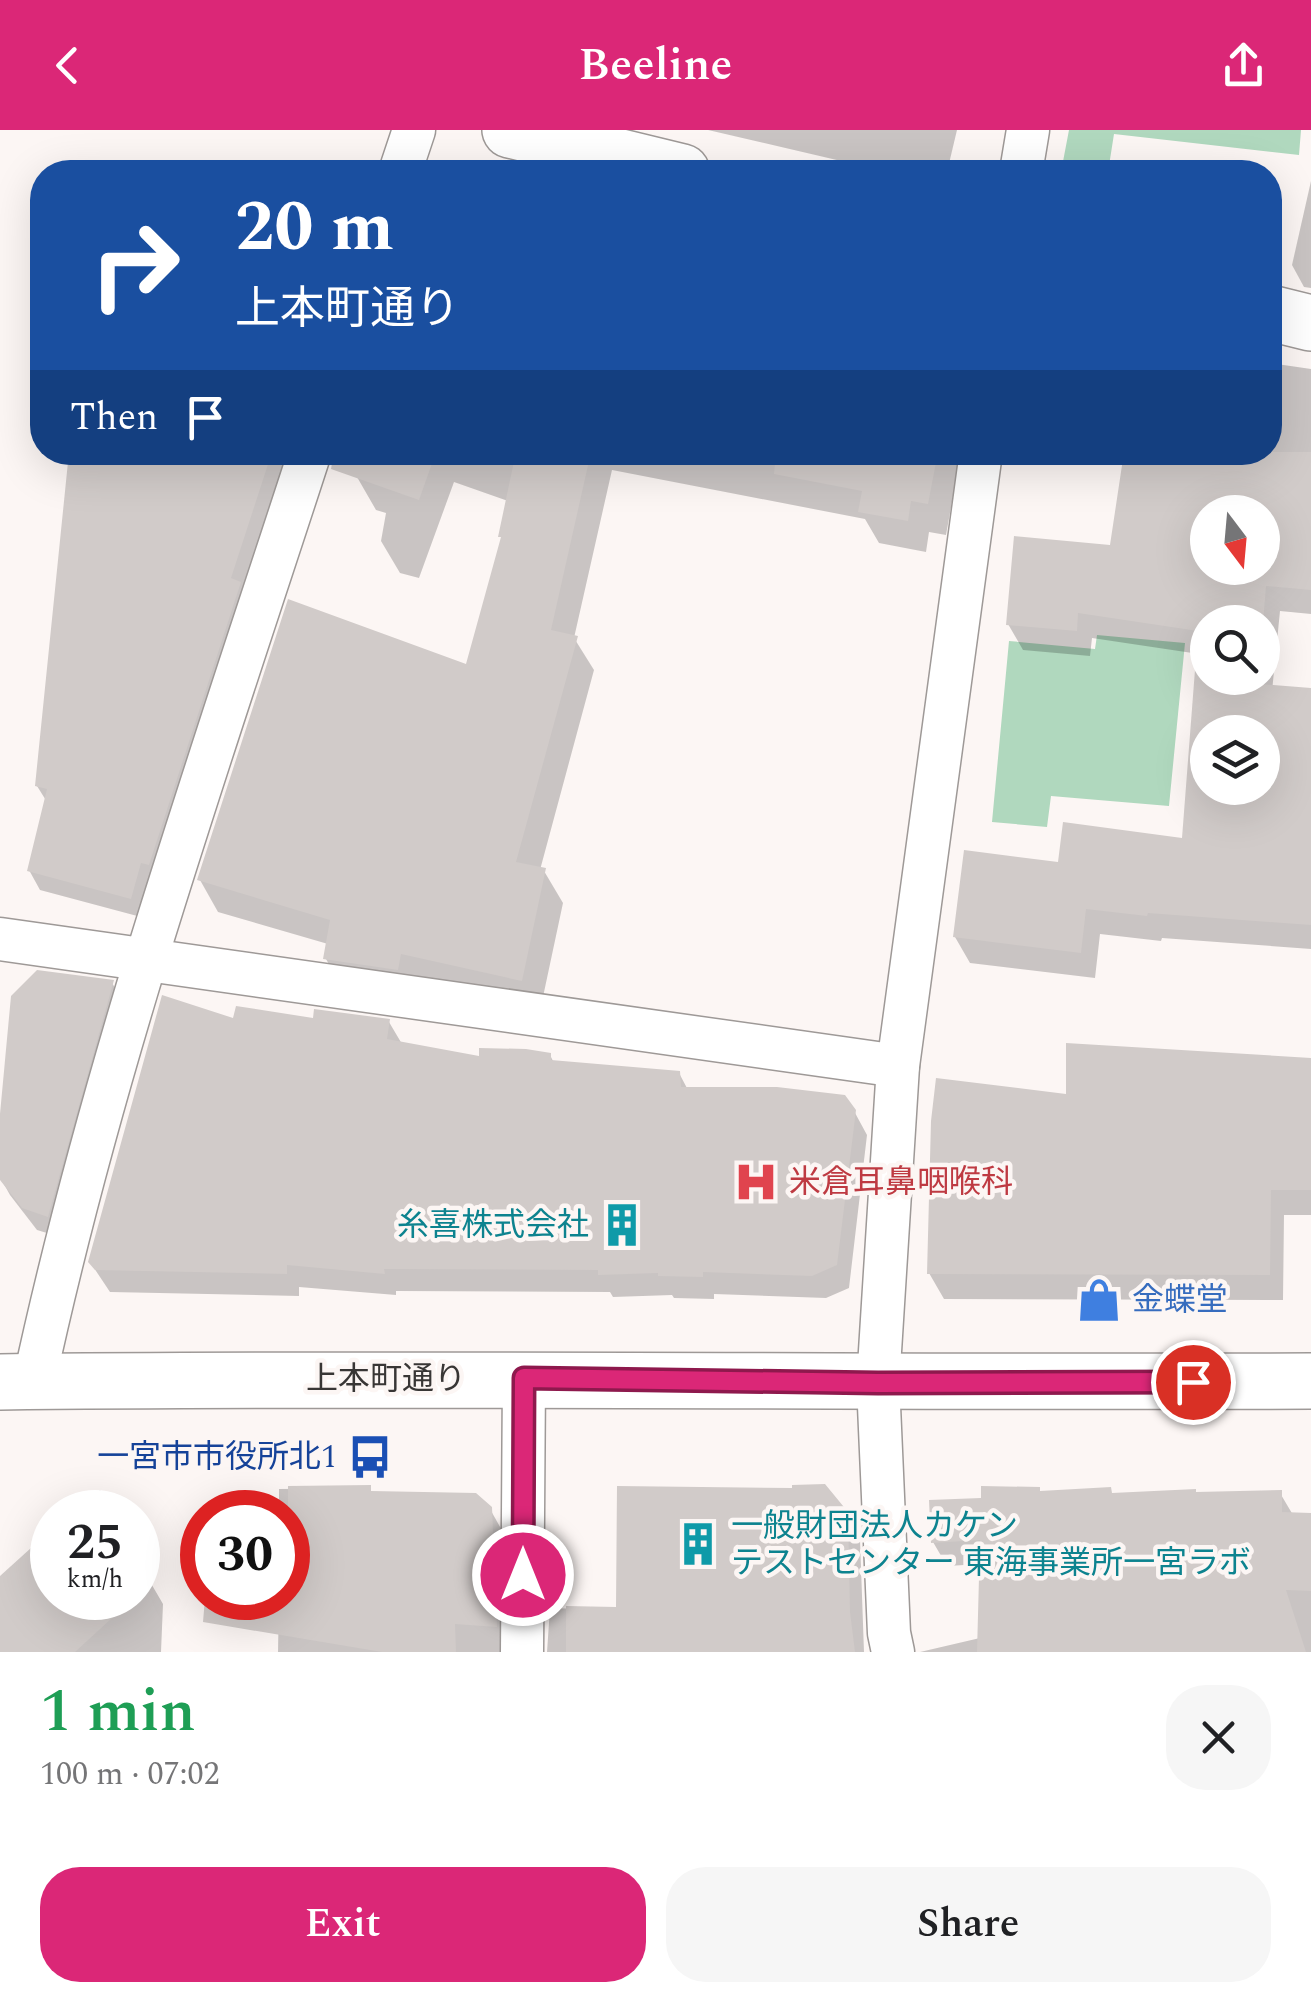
<!DOCTYPE html>
<html lang="en">
<head>
<meta charset="utf-8">
<style>
  :root { --surface:#fff; --page:#f6f6f6; --text:#202124; --muted:#757577; --accent:#db2777 }
  body { margin:0; font-family:Spectral,"Noto Sans JP",serif; background:var(--page); color:var(--text); height:100vh; display:flex; flex-direction:column; font-size:38px; white-space:nowrap }
  * { box-sizing:border-box; margin:0 }
  p { font-size:32px; color:var(--muted) }
  .icon { flex:none; width:55px; height:55px; fill:none; stroke:currentColor; stroke-width:2; stroke-linecap:round; stroke-linejoin:round }
  .map { position:relative; height:1522px; overflow:hidden }
  .panel { display:flex; flex-direction:column; background:var(--surface); flex:1 }
  .panel>* { flex:none }
  .hud { position:absolute; left:30px; top:30px; width:1252px; height:305px; border-radius:40px; box-shadow:0 10px 40px #0002; background:#1a4fa0; color:#fff; overflow:hidden }
  .needle { width:65px; rotate:164deg }
  .buttons { position:absolute; left:1190px; top:365px; display:grid; gap:20px }
  .buttons a { display:grid; place-items:center; width:90px; height:90px; border-radius:50%; background:var(--surface); box-shadow:0 10px 40px #0002; font-size:50px }
  .speed { position:absolute; left:30px; top:1360px; display:flex; gap:20px; font-size:50px; font-weight:700; text-align:center }
  .speed>* { display:grid; place-content:center; width:130px; height:130px; border-radius:50%; background:var(--surface); box-shadow:0 10px 40px #0002; line-height:1 }
  .speed small { font-size:25px; font-weight:400 }
  .speed .limit { border:15px solid #d22; background:#fff; color:#111 }
  .pin { position:absolute; display:grid; place-items:center; width:85px; height:85px; color:#fff; margin:-42px; border:5px solid #fff; border-radius:50%; box-shadow:0 2px 10px #0007 }
  .me { position:absolute; width:110px; margin:-55px; rotate:0deg; stroke-linejoin:round; filter:drop-shadow(0 0 8px #0008) }
  .turn { display:flex; align-items:center; gap:35px; height:210px; padding:0 40px; font-size:45px }
  .turn .icon { width:130px; height:130px; stroke-width:2.5 }
  .turn b { display:block; font-size:70px; line-height:85px }
  .then { display:flex; align-items:center; height:95px; padding:0 40px; background:#0003; gap:20px; font-size:38px }
  .round { display:grid; place-items:center; flex:none; width:105px; height:105px; border-radius:40px; background:var(--page) }
  .overview { display:flex; align-items:center; justify-content:space-between; height:170px; padding:0 40px }
  h1 { font-size:60px; font-weight:600; line-height:75px; color:#1e9e55 }
  .button { display:flex; gap:20px; margin-top:auto; padding:20px 40px }
  .button a { flex:1; height:115px; border-radius:40px; background:var(--accent); color:#fff; font-size:40px; font-weight:600; line-height:115px; text-align:center }
  .button a+a { background:var(--page); color:var(--text) }
  header { display:flex; justify-content:space-between; align-items:center; height:130px; padding:0 40px; background:var(--accent); color:#fff; font-size:45px; font-weight:600 }
  .map>svg:first-child { display:block }
  .green { fill:#b0d8be }
  .shadow { fill:#0003; fill-rule:evenodd }
  .building { fill:#d1cbc9; fill-rule:evenodd }
  .lines { fill:none; stroke-linecap:round; stroke-linejoin:round }
  .minor-casing { stroke:#9e9997; stroke-width:45 }
  .tertiary-casing { stroke:#9e9997; stroke-width:58 }
  .trunk-casing { stroke:#9e9997; stroke-width:58 }
  .minor { stroke:#fff; stroke-width:42 }
  .tertiary { stroke:#fff; stroke-width:55 }
  .trunk { stroke:#fff; stroke-width:55 }
  .route-casing { stroke:#8e194d; stroke-width:25 }
  .route { stroke:#db2777; stroke-width:18 }
  .labels { text-anchor:middle; dominant-baseline:central; stroke-width:9; stroke-linejoin:round; paint-order:stroke }
  .health-label { font-size:32px; fill:#be3a42; stroke:#fcf6f4; text-anchor:start }
  .culture-label { font-size:32px; fill:#0d838f; stroke:#fcf6f4; text-anchor:end }
  .shop-label { font-size:32px; fill:#366cbe; stroke:#fcf6f4; text-anchor:start }
  .street-label { font-size:32px; fill:#383635; stroke:#fcf6f4 }
  .transit-label { font-size:32px; fill:#164399; stroke:#fcf6f4; text-anchor:end }
</style>
</head>
<body>
<header><svg class="icon" aria-label="back" viewBox="0 0 24 24"><path d="M15 5l-7 7 7 7"/></svg>Beeline<svg class="icon" aria-label="share" viewBox="0 0 24 24"><path d="M12 15V3M7 8l5-5 5 5M5 13v7h14v-7"/></svg></header>
<div class="map">
<svg width="1311" height="1522" viewBox="0 0 1311 1522">
  <rect width="100%" height="100%" fill="#fcf6f4"/>
  <g class="green">
    <path d="M 1069,0 L 1301,0 L 1299,25 L 1114,4 L 1108,42 L 1061,42 Z"/>
    <path d="M 1097,505 L 1185,513 L 1169,676 L 1051,666 L 1047,697 L 992,692 L 1009,511 L 1095,519 Z"/>
  </g>
  <g class="shadow">
    <path d="M 708,0 L 957,0 L 947,42 L 888,42 Z"/>
    <path d="M 1311,51 L 1311,158 L 1304,157 L 1292,135 Z"/>
    <path d="M 1270,233 L 1311,239 L 1311,484 L 1280,481 L 1268,602 L 1311,639 L 1311,819 L 1162,808 L 1161,811 L 1100,804 L 1095,848 L 970,833 L 955,807 L 1060,735 L 1185,711 L 1199,524 L 1092,508 L 1090,526 L 1023,520 L 1008,494 L 1112,417 L 1270,322 ZM 1208,382 L 1262,382 L 1262,438 L 1208,438 ZM 1208,492 L 1262,492 L 1262,548 L 1208,548 ZM 1208,602 L 1262,602 L 1262,658 L 1208,658 Z"/>
    <path d="M 72,322 L 289,322 L 141,787 L 40,760 L 29,740 L 47,672 L 37,656 Z"/>
    <path d="M 366,322 L 961,322 L 946,405 L 929,402 L 926,422 L 879,413 L 865,389 L 612,340 L 574,508 L 594,540 L 540,740 L 544,741 L 563,773 L 540,881 L 344,861 L 326,829 L 328,814 L 218,782 L 200,750 L 468,537 L 503,410 L 508,371 L 454,352 L 419,448 L 400,443 L 381,411 L 386,383 L 376,380 L 357,347 Z"/>
    <path d="M 112,853 L 125,874 L 60,1107 L 37,1100 L 10,1065 L 0,1047 L 0,1014 Z"/>
    <path d="M 235,891 L 389,892 L 402,914 L 482,929 L 550,925 L 554,933 L 679,943 L 688,960 L 854,981 L 867,1005 L 849,1158 L 826,1168 L 714,1164 L 714,1169 L 674,1168 L 672,1165 L 613,1167 L 610,1162 L 396,1161 L 396,1165 L 299,1157 L 299,1166 L 110,1162 L 90,1132 Z"/>
    <path d="M 1311,931 L 1311,1085 L 1284,1085 L 1283,1170 L 944,1169 L 929,1143 L 1068,967 Z"/>
    <path d="M 369,1358 L 373,1364 L 490,1379 L 504,1404 L 509,1522 L 278,1522 L 279,1468 L 288,1468 L 288,1382 L 279,1382 L 279,1359 Z"/>
    <path d="M 1039,1359 L 1041,1363 L 1113,1365 L 1280,1363 L 1293,1385 L 1311,1386 L 1311,1522 L 920,1522 L 980,1508 L 982,1434 L 947,1436 L 933,1412 L 984,1371 Z"/>
    <path d="M 100,1360 L 119,1382 L 74,1382 Z"/>
    <path d="M 846,1384 L 860,1409 L 864,1522 L 547,1522 L 550,1478 L 618,1480 Z"/>
    <path d="M 52,1402 L 52,1468 L 138,1468 L 138,1449 L 149,1450 L 163,1474 L 161,1522 L 0,1522 L 0,1449 Z"/>
  </g>
  <g class="building">
    <path d="M 69,322 L 272,322 L 231,448 L 241,452 L 149,735 L 141,733 L 131,769 L 27,741 L 47,659 L 35,656 Z"/>
    <path d="M 334,322 L 436,322 L 419,370 L 331,339 Z"/>
    <path d="M 516,322 L 591,322 L 551,500 L 578,506 L 516,732 L 546,738 L 522,851 L 401,824 L 398,840 L 323,829 L 330,790 L 197,750 L 288,469 L 466,534 L 501,407 L 498,407 Z"/>
    <path d="M 776,322 L 938,322 L 928,374 L 911,371 L 908,391 L 858,382 L 862,361 L 774,344 Z"/>
    <path d="M 1124,322 L 1311,322 L 1311,460 L 1266,456 L 1262,506 L 1262,492 L 1208,492 L 1208,548 L 1259,548 L 1259,554 L 1311,558 L 1311,795 L 1148,783 L 1147,786 L 1086,779 L 1081,823 L 953,807 L 964,720 L 1058,732 L 1063,692 L 1182,708 L 1198,501 L 1078,483 L 1077,501 L 1006,495 L 1014,406 L 1110,415 ZM 1208,382 L 1262,382 L 1262,438 L 1208,438 ZM 1208,602 L 1262,602 L 1262,658 L 1208,658 Z"/>
    <path d="M 37,840 L 114,850 L 48,1087 L 22,1078 L 0,1050 L 0,984 L 11,866 Z"/>
    <path d="M 162,865 L 233,888 L 236,876 L 313,888 L 314,879 L 390,889 L 387,909 L 479,926 L 479,918 L 526,919 L 551,923 L 551,930 L 680,941 L 681,957 L 777,957 L 845,965 L 856,980 L 837,1135 L 812,1146 L 703,1142 L 703,1147 L 658,1146 L 658,1143 L 598,1145 L 598,1140 L 384,1139 L 385,1144 L 287,1135 L 287,1144 L 95,1140 L 88,1132 Z"/>
    <path d="M 1066,913 L 1311,928 L 1311,1060 L 1271,1060 L 1270,1145 L 927,1144 L 931,991 L 936,948 L 1066,964 Z"/>
    <path d="M 825,1354 L 848,1382 L 850,1482 L 855,1522 L 566,1522 L 566,1476 L 616,1477 L 617,1356 L 792,1358 L 792,1355 Z"/>
    <path d="M 371,1355 L 371,1361 L 476,1363 L 492,1377 L 497,1497 L 455,1494 L 456,1522 L 382,1522 L 203,1492 L 205,1468 L 288,1468 L 288,1356 Z"/>
    <path d="M 981,1356 L 1040,1357 L 1040,1361 L 1111,1357 L 1112,1363 L 1196,1359 L 1196,1362 L 1282,1360 L 1282,1382 L 1311,1383 L 1311,1461 L 1286,1460 L 1306,1522 L 977,1522 L 980,1410 L 931,1413 L 929,1370 L 981,1368 Z"/>
    <path d="M 52,1399 L 52,1468 L 134,1468 L 75,1522 L 0,1522 L 0,1446 Z"/>
  </g>
  <g class="lines">
    <g class="minor-casing">
      <g id="minor">
        <path d="M 400,42 L 414,0"/>
        <path d="M 1021,42 L 1028,0"/>
        <path d="M 0,809 L 898,936"/>
        <path d="M 34,1252 C 102,936 210,630 310,322"/>
        <path d="M 522,1522 L 524,1248"/>
        <path d="M 893,1522 L 889,1503 L 878,1253 L 898,936 L 981,322"/>
      </g>
    </g>
    <g class="tertiary-casing">
      <g id="tertiary">
        <path d="M 510,0 L 682,42"/>
        <path d="M 1270,183 L 1311,193"/>
      </g>
    </g>
    <g class="trunk-casing">
      <path id="trunk" d="M 0,1252 C 437,1247 874,1253 1311,1251"/>
    </g>
    <use href="#minor" class="minor"/>
    <use href="#tertiary" class="tertiary"/>
    <use href="#trunk" class="trunk"/>
  </g>
  <g class="lines">
    <g class="route-casing">
      <path id="route" d="M 523,1445 L 524,1248 L 878,1253 L 1193,1252"/>
    </g>
    <use href="#route" class="route"/>
  </g>
  <defs>
    <g id="hospital-bare" transform="scale(3.45)"><path d="M-5-5h3v3.5h4V-5h3V5h-3V1.5h-4V5h-3Z" fill="#e0444e" stroke="#fcf6f4" stroke-width="2.5" paint-order="stroke"/></g>
    <g id="building-bare" transform="scale(3.45)"><path d="M-4-6H4V6H1V3H-1V6H-4ZM-2.5-4.3h1.7v1.8h-1.7ZM.8-4.3h1.7v1.8H.8ZM-2.5-1h1.7V.8h-1.7ZM.8-1h1.7V.8H.8Z" fill="#0f9aa8" stroke="#fcf6f4" stroke-width="2.5" paint-order="stroke"/></g>
    <g id="shop-bare" transform="scale(3.45)"><path d="M-5-2.5h2.3a2.7 3.5 0 0 1 5.4 0H5L5.5 6h-11ZM-1.5-2.5h3a1.5 2.3 0 0 0-3 0Z" fill="#3f7fe0" stroke="#fcf6f4" stroke-width="2.5" paint-order="stroke"/></g>
    <g id="bus-bare" transform="scale(3.45)"><path d="M-5-6H5V4H4V6H2V4H-2V6H-4V4H-5ZM-3.5-4V0h7V-4ZM-3.5 1.2v1.5H-2V1.2ZM2 1.2v1.5H3.5V1.2Z" fill="#1a4fb4" stroke="#fcf6f4" stroke-width="2.5" paint-order="stroke"/></g>
  </defs>
  <g fill-rule="evenodd">
    <use href="#hospital-bare" x="756" y="1052"/>
    <use href="#building-bare" x="622" y="1095"/>
    <use href="#shop-bare" x="1099" y="1170"/>
    <use href="#bus-bare" x="370" y="1327"/>
    <use href="#building-bare" x="698" y="1414"/>
  </g>
  <g class="labels">
    <g class="health-label">
      <text x="789" y="1052">米倉耳鼻咽喉科</text>
    </g>
    <g class="culture-label">
      <text x="589" y="1095">糸喜株式会社</text>
      <text x="731" y="1396" text-anchor="start">一般財団法人カケン<tspan x="731" dy="37">テストセンター 東海事業所一宮ラボ</tspan></text>
    </g>
    <g class="shop-label">
      <text x="1132" y="1170">金蝶堂</text>
    </g>
    <g class="street-label">
      <text x="386" y="1249">上本町通り</text>
    </g>
    <g class="transit-label">
      <text x="337" y="1327">一宮市市役所北1</text>
    </g>
  </g>
</svg>
<div class="buttons">
<a><svg class="needle" viewBox="-14 -14 28 28"><path d="M0-13l5 13h-10z" fill="#e53935"/><path d="M0 13l5-13h-10z" fill="#757577"/></svg></a>
<a><svg class="icon" aria-label="search" viewBox="0 0 24 24"><circle cx="10" cy="10" r="6"/><path d="M15 15l6 6"/></svg></a>
<a><svg class="icon" aria-label="layers" viewBox="0 0 24 24"><path d="M12 4l9 5-9 5-9-5zM3 14l9 5 9-5"/></svg></a>
</div>
<div class="speed"><div>25<small>km/h</small></div><div class="limit">30</div></div>
<div class="pin" style="left:1193px;top:1252px;background:#d93025"><svg class="icon" aria-label="arrive" viewBox="0 0 24 24"><path d="M6 21V4h12l-3 4 3 4H6"/></svg></div>
<svg class="me" style="left:523px;top:1445px" viewBox="-20 -20 40 40"><circle r="17" fill="#db2777" stroke="#fff" stroke-width="3"/><path d="M0-11L8 9 0 5-8 9z" fill="#fff"/></svg>
<div class="hud">
<div class="turn"><svg class="icon" aria-label="right" viewBox="0 0 24 24"><path d="M7 20v-9h11M14 6l5 5-5 5"/></svg><div><b>20 m</b>上本町通り</div></div>
<div class="then">Then<svg class="icon" aria-label="arrive" viewBox="0 0 24 24"><path d="M6 21V4h12l-3 4 3 4H6"/></svg></div>
</div>
</div>
<section class="panel">
<div class="overview"><div><h1>1 min</h1><p>100 m · 07:02</p></div><a class="round"><svg class="icon" aria-label="close" viewBox="0 0 24 24"><path d="M6 6l12 12M18 6L6 18"/></svg></a></div>
<div class="button"><a>Exit</a><a>Share</a></div>
</section>
</body>
</html>
